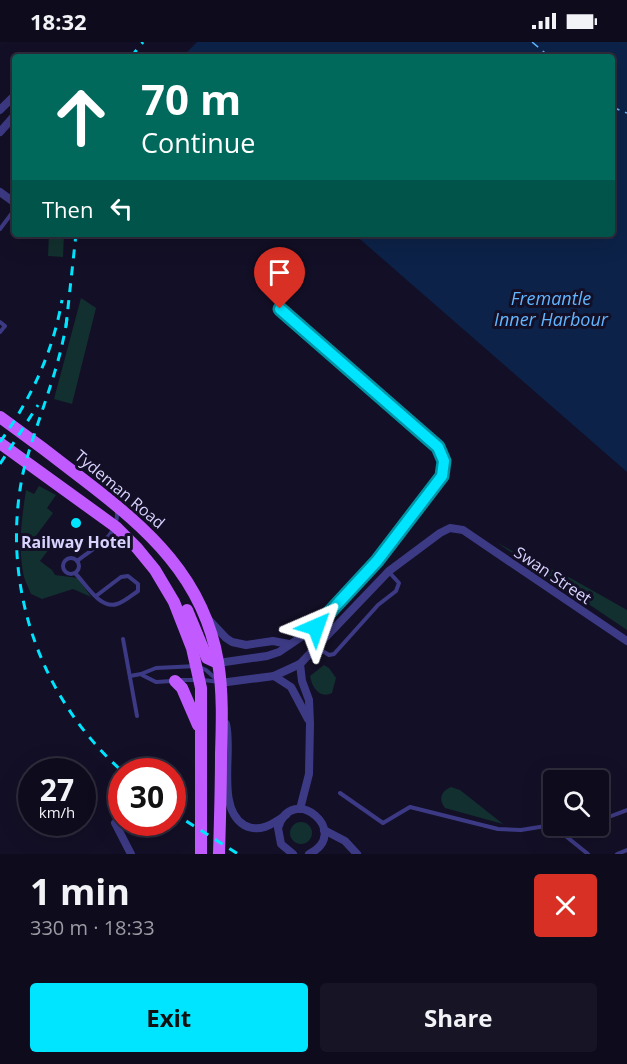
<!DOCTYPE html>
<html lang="en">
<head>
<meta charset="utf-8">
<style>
  :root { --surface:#0e0b1c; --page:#171425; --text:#f1f3f6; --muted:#9b9ba3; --line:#2e2b3b; --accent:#00e5ff }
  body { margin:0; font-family:"Open Sans",sans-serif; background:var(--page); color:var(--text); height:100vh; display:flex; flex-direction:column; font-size:22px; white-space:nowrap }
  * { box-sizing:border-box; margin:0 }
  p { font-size:20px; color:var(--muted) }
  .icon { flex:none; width:33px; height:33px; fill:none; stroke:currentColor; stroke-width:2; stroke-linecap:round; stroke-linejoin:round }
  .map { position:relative; height:812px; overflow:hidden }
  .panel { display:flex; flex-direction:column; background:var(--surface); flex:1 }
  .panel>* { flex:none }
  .top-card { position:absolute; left:12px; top:12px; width:603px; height:183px; border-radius:6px; box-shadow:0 6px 24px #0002,0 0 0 2px var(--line); background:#00695c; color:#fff; overflow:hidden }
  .controls { position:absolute; left:543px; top:728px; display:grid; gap:12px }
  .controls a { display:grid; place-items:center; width:66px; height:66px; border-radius:6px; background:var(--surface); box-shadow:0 6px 24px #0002,0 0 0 2px var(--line); font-size:30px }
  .speed { position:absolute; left:18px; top:716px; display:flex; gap:12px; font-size:30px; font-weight:700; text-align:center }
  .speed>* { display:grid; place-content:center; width:78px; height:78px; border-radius:50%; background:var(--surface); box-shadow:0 6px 24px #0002,0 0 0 2px var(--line); line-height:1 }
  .speed small { font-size:15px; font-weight:400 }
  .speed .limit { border:9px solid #d22; background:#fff; color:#111 }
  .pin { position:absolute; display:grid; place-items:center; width:51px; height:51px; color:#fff; margin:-62px -26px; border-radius:50% 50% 50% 0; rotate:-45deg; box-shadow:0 0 6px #0007 }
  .pin .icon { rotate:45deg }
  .me { position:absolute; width:66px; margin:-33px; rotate:43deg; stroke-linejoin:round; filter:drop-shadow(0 0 4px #0008) }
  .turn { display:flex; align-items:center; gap:21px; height:126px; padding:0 30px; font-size:27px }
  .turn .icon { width:78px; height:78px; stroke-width:2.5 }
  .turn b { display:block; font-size:42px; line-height:51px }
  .then { display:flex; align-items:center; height:57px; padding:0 30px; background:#0003; gap:12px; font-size:22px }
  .round { display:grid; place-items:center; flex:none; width:63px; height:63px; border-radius:6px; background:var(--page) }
  .head { display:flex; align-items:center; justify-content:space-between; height:102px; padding:0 30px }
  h1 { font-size:36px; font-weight:700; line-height:45px }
  .action { display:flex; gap:12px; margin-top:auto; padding:12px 30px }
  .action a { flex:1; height:69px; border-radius:6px; background:var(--accent); color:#111; font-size:24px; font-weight:700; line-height:69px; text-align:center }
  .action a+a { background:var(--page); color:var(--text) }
  .status { display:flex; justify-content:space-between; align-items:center; height:42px; padding:0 30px; background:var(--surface); direction:ltr }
  .status svg { height:16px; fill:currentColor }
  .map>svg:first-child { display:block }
  .green { fill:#12302f }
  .water { fill:#0c2248 }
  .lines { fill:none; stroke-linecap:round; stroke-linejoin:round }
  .ferry { stroke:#62b6ff; stroke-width:1.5; stroke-dasharray:8 6; stroke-linecap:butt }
  .lane { stroke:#3d3a85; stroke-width:4 }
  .street { stroke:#3d3a85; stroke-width:8 }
  .primary { stroke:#c25bff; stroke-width:12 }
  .rail { stroke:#00e5ff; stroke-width:3; stroke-dasharray:9 8; stroke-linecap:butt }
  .route-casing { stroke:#0095a6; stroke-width:15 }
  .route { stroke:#00e5ff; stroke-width:10 }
  .poi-dot { fill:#00e5ff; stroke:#130f26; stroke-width:2 }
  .labels { text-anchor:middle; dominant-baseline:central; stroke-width:6; stroke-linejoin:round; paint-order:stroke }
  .street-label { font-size:16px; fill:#d9d4ff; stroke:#130f26 }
  .poi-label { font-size:16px; font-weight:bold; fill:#d9d4ff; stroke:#130f26 }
  .water-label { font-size:18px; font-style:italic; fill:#62b6ff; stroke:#130f26 }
</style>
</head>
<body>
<div class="status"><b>18:32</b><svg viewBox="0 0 49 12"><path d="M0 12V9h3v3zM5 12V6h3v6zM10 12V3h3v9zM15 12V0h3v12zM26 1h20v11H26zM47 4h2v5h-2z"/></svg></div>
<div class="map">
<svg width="627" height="812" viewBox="0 0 627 812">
  <rect width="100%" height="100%" fill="#130f26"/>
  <g class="green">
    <path d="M 49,192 L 64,192 L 63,215 L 48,214 Z"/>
    <path d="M 81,256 L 96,266 L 72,362 L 54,357 Z"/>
    <path d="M 39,444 L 56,453 L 47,466 L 53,471 L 35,495 L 49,507 L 40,519 L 52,528 L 55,533 L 78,536 L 91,555 L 73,547 L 42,557 L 31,552 C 28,545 24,537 23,530 C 18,503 22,474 26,448 L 34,452 Z"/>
    <path d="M 496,500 L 523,515 L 565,533 L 627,568 L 627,588 Z"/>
    <path d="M 324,623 L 329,626 L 336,636 L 332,651 C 320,657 312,646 310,634 Z"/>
    <path d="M 451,745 L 460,748 L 503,782 L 445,766 C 438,757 441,749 451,745 Z"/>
    <circle cx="301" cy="791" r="11"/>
  </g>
  <path class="water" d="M 197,0 L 627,0 L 627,430 L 354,192 L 612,192 L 612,15 L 197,15 L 195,13 L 192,15 L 182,15 Z"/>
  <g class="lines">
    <g class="ferry">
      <path d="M 532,0 L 550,15"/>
      <path d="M 612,65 L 627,71"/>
    </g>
    <g class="lane">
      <path d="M 0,187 L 15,167"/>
      <path d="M 280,267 L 438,405 L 444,419 L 442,434 L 398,492"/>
      <path d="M 0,280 L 5,284 L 0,290"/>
      <circle cx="71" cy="524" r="8"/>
      <path d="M 77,519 C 94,505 119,495 117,469"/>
      <path d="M 75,531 C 85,541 100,568 117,562 C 124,560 132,553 138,549 L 138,542 L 128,534 L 121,535 L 96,554"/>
      <path d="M 123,597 L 137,674"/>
      <path d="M 316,605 L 329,613 L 334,612 L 378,563 L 396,549 L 399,541 L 389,530"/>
      <path d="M 142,633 L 156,640 L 172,639"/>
      <path d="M 130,634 L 141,632 L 156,626 L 197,624 L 206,628 L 216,637"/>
      <path d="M 179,638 L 196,638"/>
      <path d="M 203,638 L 220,640"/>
      <path d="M 340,751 L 383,781 L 410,765 L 498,787 L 521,788 L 552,783 L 588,812"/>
      <path d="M 598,779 L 627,768"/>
      <path d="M 553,783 L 581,786 L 588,783"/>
      <path d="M 617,812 L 627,808"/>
    </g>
    <g class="street">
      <path d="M 0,68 L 15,53"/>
      <path d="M 0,90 L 15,73"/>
      <path d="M 0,150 L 15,161"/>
      <path d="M 209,578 L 226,596 L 232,600 L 246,603 L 273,599 L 289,602"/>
      <path d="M 218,621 L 267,614 L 279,610 L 316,585 L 377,519 L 397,493"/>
      <path d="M 300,622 L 302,639 L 309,658 L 310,682 L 309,732 L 300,767"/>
      <path d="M 274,634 L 291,645 L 308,677"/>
      <path d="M 220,641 L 274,634 L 300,622 L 389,529 L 440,491 L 450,486 L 463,488 L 627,599"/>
      <path d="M 226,682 C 233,710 216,766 244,783 C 260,792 274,781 286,773"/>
      <path d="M 115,781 L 131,812"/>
      <path d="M 324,788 L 345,799 L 357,812"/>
      <path d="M 293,812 L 281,802 L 278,786 C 292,739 353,791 309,812"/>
    </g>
    <g class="primary">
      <path d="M 0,375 C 28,395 56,416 84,438 C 148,487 204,536 218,620 C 223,650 222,681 221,712 C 221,745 220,779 219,812"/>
      <path d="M 0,401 L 116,485 L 137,506 L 155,528 L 174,560 L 192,606 L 201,646 L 201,812"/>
      <path d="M 187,568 L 207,616 L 218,621"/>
      <path d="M 175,639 L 182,646 L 198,683"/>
    </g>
    <g class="rail">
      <path d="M 131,15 L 143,0"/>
      <path d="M 67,277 C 59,331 36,379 23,431 C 0,541 39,655 122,729"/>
      <path d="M 66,284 L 76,192"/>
      <path d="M 0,400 C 31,357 53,310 62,258"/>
      <path d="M 0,422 L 38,363"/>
      <path d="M 172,770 L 238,812"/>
    </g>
  </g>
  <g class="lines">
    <g class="route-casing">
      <path id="route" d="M 280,267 L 438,405 L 444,419 L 442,434 L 377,519 L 316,585"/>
    </g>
    <use href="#route" class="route"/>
  </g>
  <circle class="poi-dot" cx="76" cy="481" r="6"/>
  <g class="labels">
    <g class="street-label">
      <text transform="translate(120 447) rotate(40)">Tydeman Road</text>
      <text transform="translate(553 533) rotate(34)">Swan Street</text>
    </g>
    <g class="poi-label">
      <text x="76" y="500">Railway Hotel</text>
    </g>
    <g class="water-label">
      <text x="551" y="256">Fremantle<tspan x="551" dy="21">Inner Harbour</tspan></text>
    </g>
  </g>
</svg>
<div class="controls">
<a><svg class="icon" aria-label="search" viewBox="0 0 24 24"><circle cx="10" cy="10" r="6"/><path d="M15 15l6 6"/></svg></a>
</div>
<div class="speed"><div>27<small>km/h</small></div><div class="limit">30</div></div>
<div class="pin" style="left:280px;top:267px;background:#d93025"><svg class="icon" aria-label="arrive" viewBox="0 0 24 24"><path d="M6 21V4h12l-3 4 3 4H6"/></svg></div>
<svg class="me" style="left:316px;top:585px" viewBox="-20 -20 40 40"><path d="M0-17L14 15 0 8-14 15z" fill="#00e5ff" stroke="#fff" stroke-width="4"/></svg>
<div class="top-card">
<div class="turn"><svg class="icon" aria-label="ahead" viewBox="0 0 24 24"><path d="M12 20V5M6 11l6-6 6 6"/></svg><div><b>70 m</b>Continue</div></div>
<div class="then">Then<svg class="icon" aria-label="left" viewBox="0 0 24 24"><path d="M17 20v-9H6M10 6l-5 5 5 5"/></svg></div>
</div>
</div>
<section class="panel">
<div class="head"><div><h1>1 min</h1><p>330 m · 18:33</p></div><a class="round" style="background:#d93025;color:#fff"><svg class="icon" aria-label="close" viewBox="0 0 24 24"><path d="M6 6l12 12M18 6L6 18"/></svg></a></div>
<div class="action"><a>Exit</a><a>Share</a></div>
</section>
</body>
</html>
